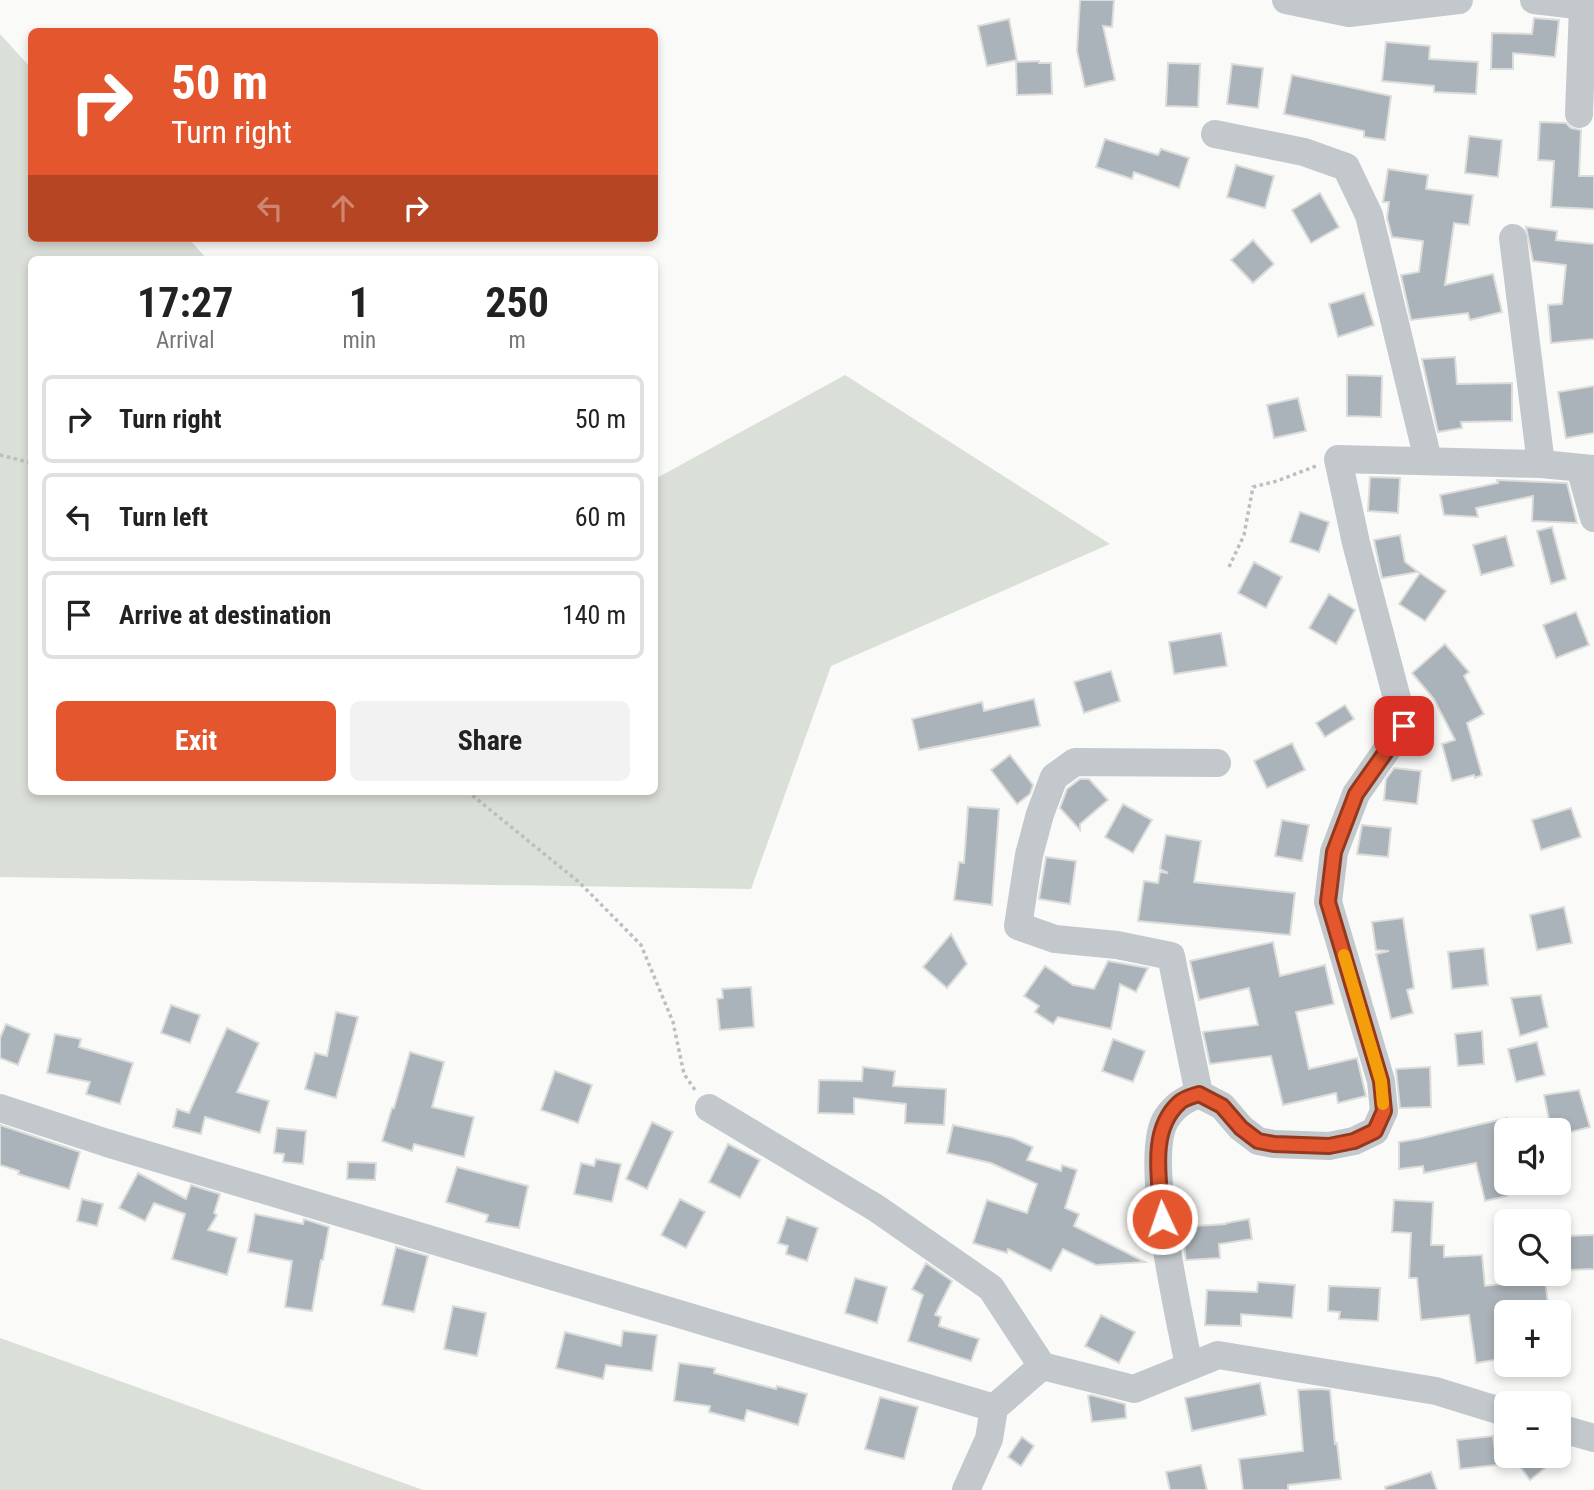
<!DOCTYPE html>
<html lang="en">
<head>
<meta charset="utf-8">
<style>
  :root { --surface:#fff; --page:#f2f2f2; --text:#222; --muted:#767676; --line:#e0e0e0; --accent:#e4572e }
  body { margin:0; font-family:"Roboto Condensed",sans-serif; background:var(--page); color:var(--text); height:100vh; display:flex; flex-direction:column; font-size:26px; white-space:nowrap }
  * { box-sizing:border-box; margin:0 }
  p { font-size:23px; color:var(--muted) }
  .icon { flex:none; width:38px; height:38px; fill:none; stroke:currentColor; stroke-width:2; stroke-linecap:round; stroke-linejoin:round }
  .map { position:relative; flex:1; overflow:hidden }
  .details { position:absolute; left:28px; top:256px; width:630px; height:539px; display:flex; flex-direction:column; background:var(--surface); border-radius:10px; box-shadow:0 4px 10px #0003 }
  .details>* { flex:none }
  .banner { position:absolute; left:28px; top:28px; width:630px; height:214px; border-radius:10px; box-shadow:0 4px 10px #0003; background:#e4572e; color:#fff; overflow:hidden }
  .controls { position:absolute; left:1494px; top:1118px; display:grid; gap:14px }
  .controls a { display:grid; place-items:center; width:77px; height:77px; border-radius:10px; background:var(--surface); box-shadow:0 4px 10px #0003; font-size:35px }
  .pin { position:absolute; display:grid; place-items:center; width:60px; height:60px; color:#fff; margin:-30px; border-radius:14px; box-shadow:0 4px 10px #0006 }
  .me { position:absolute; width:77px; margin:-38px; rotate:357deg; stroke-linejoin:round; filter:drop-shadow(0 0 5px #0008) }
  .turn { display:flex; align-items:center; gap:24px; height:147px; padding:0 28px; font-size:32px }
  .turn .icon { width:91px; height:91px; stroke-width:2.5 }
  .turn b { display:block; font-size:49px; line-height:60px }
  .lanes { display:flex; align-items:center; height:66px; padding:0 28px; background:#0003; justify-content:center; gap:35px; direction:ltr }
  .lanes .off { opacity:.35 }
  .eta { display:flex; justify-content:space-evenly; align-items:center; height:119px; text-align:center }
  .eta b { font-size:42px; font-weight:700; line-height:49px }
  .action { display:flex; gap:14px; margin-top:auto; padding:14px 28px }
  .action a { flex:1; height:80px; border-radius:10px; background:var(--accent); color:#fff; font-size:28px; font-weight:700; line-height:80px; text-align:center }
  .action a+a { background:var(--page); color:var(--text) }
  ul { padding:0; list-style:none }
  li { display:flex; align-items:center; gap:21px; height:88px; margin:0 14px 10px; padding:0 14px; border:4px solid var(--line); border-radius:10px }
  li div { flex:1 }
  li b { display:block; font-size:26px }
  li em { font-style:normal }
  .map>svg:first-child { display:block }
  .green { fill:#dadfd7 }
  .building { fill:#aab3b9; stroke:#dcdcda; stroke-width:2 }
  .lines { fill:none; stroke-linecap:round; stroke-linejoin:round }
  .path { stroke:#bbbfc2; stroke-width:3.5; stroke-dasharray:3.5 3.5; stroke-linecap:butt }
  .minor { stroke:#c3c8cc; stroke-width:28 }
  .route-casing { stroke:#94391e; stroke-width:18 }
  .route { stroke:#e4572e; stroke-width:12 }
  .slow { stroke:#f59e0b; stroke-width:12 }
</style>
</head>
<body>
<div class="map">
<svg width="1594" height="1490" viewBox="0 0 1594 1490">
  <rect width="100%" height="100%" fill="#fafaf8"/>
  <g class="green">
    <path d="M 0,34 L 31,68 L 32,238 L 188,238 L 207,259 L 32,259 L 32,791 L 654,791 L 655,479 L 845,375 L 1110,544 L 831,666 L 751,889 L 0,877 Z"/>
    <path d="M 0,1338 L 423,1490 L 0,1490 Z"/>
  </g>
  <g class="building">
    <path d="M 1080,0 L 1114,0 L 1112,27 L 1103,26 L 1115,80 L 1085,87 L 1077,51 Z"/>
    <path d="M 1534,18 L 1559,20 L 1555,57 L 1513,53 L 1513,69 L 1491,69 L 1492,33 L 1532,34 Z"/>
    <path d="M 1009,19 L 1017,60 L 987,66 L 978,26 Z"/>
    <path d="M 1386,42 L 1430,46 L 1429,59 L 1478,62 L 1476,94 L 1434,92 L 1434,86 L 1382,81 Z"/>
    <path d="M 1039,61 L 1039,63 L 1051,63 L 1052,94 L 1017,95 L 1016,62 Z"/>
    <path d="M 1168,63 L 1200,64 L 1198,107 L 1166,106 Z"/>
    <path d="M 1232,64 L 1263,68 L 1258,108 L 1227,104 Z"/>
    <path d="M 1292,75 L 1391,96 L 1385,140 L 1364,137 L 1364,131 L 1284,114 Z"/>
    <path d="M 1540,122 L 1566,123 L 1571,128 L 1581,130 L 1579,176 L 1594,176 L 1594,209 L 1551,207 L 1554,161 L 1538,160 Z"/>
    <path d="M 1469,136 L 1502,140 L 1498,177 L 1465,173 Z"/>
    <path d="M 1105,139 L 1158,155 L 1161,149 L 1189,158 L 1179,188 L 1134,172 L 1132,179 L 1096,167 Z"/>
    <path d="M 1236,165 L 1274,176 L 1265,208 L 1227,197 Z"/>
    <path d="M 1388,169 L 1428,175 L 1426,189 L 1473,195 L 1469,225 L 1454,223 L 1445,285 L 1493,274 L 1502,312 L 1470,320 L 1468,313 L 1411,320 L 1401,275 L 1419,272 L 1423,241 L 1392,237 L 1387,218 L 1389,202 L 1383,202 Z"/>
    <path d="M 1320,193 L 1339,227 L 1311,243 L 1292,210 Z"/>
    <path d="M 1526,227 L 1557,231 L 1556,240 L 1594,244 L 1594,339 L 1551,343 L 1548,305 L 1562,304 L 1566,265 L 1533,261 Z"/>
    <path d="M 1253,240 L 1274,264 L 1253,283 L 1231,260 Z"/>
    <path d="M 1364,293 L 1374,325 L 1338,337 L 1329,304 Z"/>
    <path d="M 1455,357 L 1457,384 L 1512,383 L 1512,421 L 1461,422 L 1462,428 L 1438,432 L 1422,359 Z"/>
    <path d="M 1347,375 L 1382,376 L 1381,417 L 1347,416 Z"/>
    <path d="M 1594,386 L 1594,433 L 1566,438 L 1558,392 Z"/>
    <path d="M 1298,398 L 1306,431 L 1274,438 L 1267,405 Z"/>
    <path d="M 1370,477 L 1400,478 L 1398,513 L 1368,511 Z"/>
    <path d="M 1497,480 L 1567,483 L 1577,523 L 1532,521 L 1533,496 L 1476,508 L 1478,517 L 1444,515 L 1440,495 L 1498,483 Z"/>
    <path d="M 1300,512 L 1329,522 L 1319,552 L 1290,542 Z"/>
    <path d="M 1552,527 L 1566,579 L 1551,584 L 1537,531 Z"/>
    <path d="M 1400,535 L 1405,562 L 1418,572 L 1382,578 L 1374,540 Z"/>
    <path d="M 1506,536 L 1514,566 L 1481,575 L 1473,545 Z"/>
    <path d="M 1254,562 L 1282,577 L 1266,608 L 1238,593 Z"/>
    <path d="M 1420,573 L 1446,591 L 1425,621 L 1399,604 Z"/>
    <path d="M 1329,594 L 1355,610 L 1336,644 L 1309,628 Z"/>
    <path d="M 1576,612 L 1589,645 L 1556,658 L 1543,625 Z"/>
    <path d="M 1221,633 L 1227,666 L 1174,674 L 1169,642 Z"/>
    <path d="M 1445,644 L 1469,672 L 1464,676 L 1484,714 L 1467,723 L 1482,775 L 1475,778 L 1474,775 L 1452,781 L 1442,744 L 1455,740 L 1434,699 L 1412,673 Z"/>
    <path d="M 1111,671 L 1120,701 L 1084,713 L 1074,682 Z"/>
    <path d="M 1034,699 L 1040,726 L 919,750 L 912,719 L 982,702 L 984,711 Z"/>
    <path d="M 1345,705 L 1354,719 L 1325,737 L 1316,723 Z"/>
    <path d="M 1292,743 L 1305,770 L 1267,788 L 1254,761 Z"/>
    <path d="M 1010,755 L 1033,785 L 1030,794 L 1017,804 L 991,770 Z"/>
    <path d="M 1394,768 L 1421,771 L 1417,804 L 1384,800 L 1386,779 Z"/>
    <path d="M 1080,779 L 1089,779 L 1108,800 L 1080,824 L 1080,830 L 1060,808 L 1067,789 Z"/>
    <path d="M 1123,804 L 1152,820 L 1133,853 L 1105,837 Z"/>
    <path d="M 968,807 L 999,809 L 992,905 L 954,900 L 959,862 L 964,863 Z"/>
    <path d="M 1571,808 L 1581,837 L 1541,850 L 1532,820 Z"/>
    <path d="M 1282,820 L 1309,825 L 1302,861 L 1275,856 Z"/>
    <path d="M 1362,825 L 1391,828 L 1388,857 L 1357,854 Z"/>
    <path d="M 1166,835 L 1201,841 L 1194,882 L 1295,893 L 1290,935 L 1138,921 L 1144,881 L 1158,883 L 1160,872 L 1168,873 L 1160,869 Z"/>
    <path d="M 1046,857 L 1076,861 L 1070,904 L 1039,899 Z"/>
    <path d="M 1564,907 L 1572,943 L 1537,950 L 1530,915 Z"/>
    <path d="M 1403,918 L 1414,988 L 1407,990 L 1413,1013 L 1391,1019 L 1376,954 L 1389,951 L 1376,950 L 1372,922 Z"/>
    <path d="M 951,934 L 967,964 L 947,988 L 923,967 Z"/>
    <path d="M 1273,942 L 1280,976 L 1325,965 L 1334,1004 L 1296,1012 L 1309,1069 L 1357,1058 L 1366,1096 L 1338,1103 L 1336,1093 L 1283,1105 L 1271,1056 L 1210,1064 L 1203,1032 L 1258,1025 L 1249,988 L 1199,1000 L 1190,961 Z"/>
    <path d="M 1484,948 L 1488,985 L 1452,989 L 1448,952 Z"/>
    <path d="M 1108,961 L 1148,968 L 1136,992 L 1120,984 L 1111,1029 L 1058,1017 L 1053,1024 L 1035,1012 L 1039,1006 L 1024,996 L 1045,966 L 1073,985 L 1094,989 Z"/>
    <path d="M 751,987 L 754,1027 L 720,1030 L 717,999 L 723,998 L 722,989 Z"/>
    <path d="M 1541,995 L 1548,1027 L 1520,1036 L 1511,998 Z"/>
    <path d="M 171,1005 L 200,1015 L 190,1043 L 161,1033 Z"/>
    <path d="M 336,1012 L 358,1017 L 336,1098 L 305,1089 L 315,1053 L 327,1056 Z"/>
    <path d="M 6,1024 L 30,1034 L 18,1065 L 0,1058 L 0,1038 Z"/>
    <path d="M 227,1028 L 259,1043 L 237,1092 L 269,1101 L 260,1133 L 205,1117 L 201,1134 L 173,1127 L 177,1109 L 189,1113 Z"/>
    <path d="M 1482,1031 L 1484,1064 L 1458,1066 L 1455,1034 Z"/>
    <path d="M 55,1034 L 81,1039 L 79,1047 L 133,1063 L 120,1104 L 86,1094 L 90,1082 L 47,1073 Z"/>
    <path d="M 1113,1039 L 1145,1051 L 1133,1082 L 1102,1071 Z"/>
    <path d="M 1537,1042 L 1545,1075 L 1516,1082 L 1508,1049 Z"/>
    <path d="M 410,1052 L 444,1062 L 432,1107 L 474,1117 L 464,1157 L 414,1144 L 412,1151 L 382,1141 L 392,1108 L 394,1108 Z"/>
    <path d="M 863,1067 L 895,1071 L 893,1086 L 946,1089 L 944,1125 L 905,1123 L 906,1104 L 854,1098 L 854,1114 L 818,1113 L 819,1080 L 862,1081 Z"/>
    <path d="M 1430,1067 L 1431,1107 L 1400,1108 L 1396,1069 Z"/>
    <path d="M 555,1071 L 592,1085 L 578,1123 L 541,1110 Z"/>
    <path d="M 1579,1090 L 1590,1127 L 1559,1135 L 1559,1130 L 1551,1130 L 1544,1095 Z"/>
    <path d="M 1507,1118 L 1507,1196 L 1485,1201 L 1476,1163 L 1424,1173 L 1423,1166 L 1399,1169 L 1399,1142 L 1418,1139 Z"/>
    <path d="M 652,1122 L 673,1132 L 647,1189 L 626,1179 Z"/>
    <path d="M 0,1125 L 80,1152 L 69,1189 L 18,1174 L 19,1171 L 0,1165 Z"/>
    <path d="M 953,1125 L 1013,1138 L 1033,1147 L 1027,1160 L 1061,1171 L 1062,1165 L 1077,1170 L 1065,1208 L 1079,1214 L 1074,1226 L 1145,1262 L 1096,1265 L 1063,1249 L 1051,1271 L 1008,1249 L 1007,1253 L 973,1243 L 987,1200 L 1027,1213 L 1037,1184 L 991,1163 L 947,1153 Z"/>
    <path d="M 277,1128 L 306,1131 L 303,1164 L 283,1162 L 284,1154 L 274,1153 Z"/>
    <path d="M 728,1144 L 760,1160 L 740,1198 L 709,1182 Z"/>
    <path d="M 596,1159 L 621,1164 L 612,1202 L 574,1194 L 581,1163 L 594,1166 Z"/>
    <path d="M 348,1162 L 376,1163 L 375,1180 L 347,1179 Z"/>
    <path d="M 457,1167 L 528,1186 L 519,1228 L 486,1222 L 488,1215 L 446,1202 Z"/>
    <path d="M 138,1173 L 186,1199 L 191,1185 L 220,1194 L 214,1213 L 217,1215 L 208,1230 L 237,1238 L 227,1275 L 172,1259 L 185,1214 L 154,1203 L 145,1221 L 119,1208 Z"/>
    <path d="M 82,1199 L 103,1204 L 97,1226 L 77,1221 Z"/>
    <path d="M 680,1199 L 705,1212 L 686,1248 L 661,1235 Z"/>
    <path d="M 1394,1200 L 1433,1202 L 1431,1245 L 1444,1245 L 1444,1257 L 1482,1255 L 1485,1286 L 1545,1279 L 1549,1312 L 1501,1312 L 1507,1358 L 1476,1363 L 1469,1315 L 1421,1320 L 1417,1278 L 1409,1278 L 1411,1233 L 1392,1232 Z"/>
    <path d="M 255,1214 L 303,1224 L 304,1219 L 329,1227 L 323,1260 L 321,1260 L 312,1311 L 285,1307 L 292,1261 L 248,1252 Z"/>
    <path d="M 787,1217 L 818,1228 L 807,1261 L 786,1254 L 788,1246 L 778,1243 Z"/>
    <path d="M 1249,1219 L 1252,1239 L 1219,1244 L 1220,1258 L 1186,1260 L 1182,1227 L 1226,1224 L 1226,1223 Z"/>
    <path d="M 1594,1235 L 1594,1269 L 1568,1270 L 1566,1236 Z"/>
    <path d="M 396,1247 L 428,1256 L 414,1312 L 382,1305 Z"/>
    <path d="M 926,1263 L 952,1281 L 935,1315 L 941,1317 L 939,1326 L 979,1339 L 971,1361 L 908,1341 L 923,1295 L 912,1289 Z"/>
    <path d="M 855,1278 L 887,1287 L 877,1323 L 845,1313 Z"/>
    <path d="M 1258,1282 L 1295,1285 L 1292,1318 L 1241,1314 L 1241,1326 L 1205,1325 L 1207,1290 L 1257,1292 Z"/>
    <path d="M 1329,1286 L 1380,1288 L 1378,1321 L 1339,1319 L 1340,1312 L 1328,1311 Z"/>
    <path d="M 453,1306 L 486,1313 L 477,1356 L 444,1349 Z"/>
    <path d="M 1101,1315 L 1135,1332 L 1119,1363 L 1085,1346 Z"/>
    <path d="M 623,1331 L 657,1335 L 652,1371 L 606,1365 L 603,1379 L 556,1368 L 565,1332 L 621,1346 Z"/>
    <path d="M 679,1363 L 715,1368 L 714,1373 L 776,1389 L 777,1386 L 807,1394 L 798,1425 L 747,1410 L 744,1421 L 709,1412 L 710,1406 L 674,1401 Z"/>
    <path d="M 1260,1383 L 1266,1415 L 1192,1431 L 1185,1398 Z"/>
    <path d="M 1320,1389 L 1330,1390 L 1335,1444 L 1337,1443 L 1341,1479 L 1288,1485 L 1288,1490 L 1243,1490 L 1239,1459 L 1303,1451 L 1298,1390 Z"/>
    <path d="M 1091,1395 L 1125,1404 L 1126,1418 L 1092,1422 L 1088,1396 Z"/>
    <path d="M 880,1397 L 918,1407 L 904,1459 L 865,1449 Z"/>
    <path d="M 1493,1436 L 1497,1465 L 1460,1469 L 1457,1440 Z"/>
    <path d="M 1022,1437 L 1034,1446 L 1021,1466 L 1008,1457 Z"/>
    <path d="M 1512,1456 L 1560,1456 L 1530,1480 Z"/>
    <path d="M 1201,1465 L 1207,1490 L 1170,1490 L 1166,1472 Z"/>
    <path d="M 1431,1472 L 1437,1490 L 1386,1490 L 1385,1487 Z"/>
  </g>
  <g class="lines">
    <g class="path">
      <path d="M 0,455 L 32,463"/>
      <path d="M 1229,567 L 1244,535 L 1253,487 L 1277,481 L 1316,466"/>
      <path d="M 467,791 L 580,883 L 641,945 L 673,1022 L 684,1074 L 695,1090"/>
    </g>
    <g class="minor">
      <path d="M 1286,0 L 1349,13 L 1459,0"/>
      <path d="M 1534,0 L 1594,7"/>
      <path d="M 1579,114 L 1583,6"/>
      <path d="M 1215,134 L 1304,152 L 1346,167 L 1369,215 L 1428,460"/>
      <path d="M 1513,238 L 1541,464"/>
      <path d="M 1580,468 L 1594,518"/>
      <path d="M 1199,1094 L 1171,956 L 1117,945 L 1055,939 L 1018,926 L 1029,855 L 1040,814 L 1054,777 L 1075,762 L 1217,763"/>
      <path d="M 0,1108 L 107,1143 L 994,1408"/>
      <path d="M 709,1108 L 876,1208 L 991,1288 L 1042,1366"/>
      <path d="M 1189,1366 C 1180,1318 1142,1157 1166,1119 C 1175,1105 1184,1100 1199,1094 L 1222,1106 L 1241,1128 L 1258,1141 L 1274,1144 L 1329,1146 L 1354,1141 L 1375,1131 L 1384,1111 L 1381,1081 L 1328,902 L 1334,852 L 1356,794 L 1404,725 L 1356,543 L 1338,459 L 1541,464 L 1594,469"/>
      <path d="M 1559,1428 L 1594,1438"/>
      <path d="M 966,1490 L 989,1439 L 994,1408 L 1042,1366 L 1134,1389 L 1218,1355 L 1436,1391 L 1507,1413"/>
    </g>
  </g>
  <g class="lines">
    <g class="route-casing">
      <path id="route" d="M 1162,1219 C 1160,1182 1148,1131 1179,1103 C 1184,1098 1193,1096 1199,1094 L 1222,1106 L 1241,1128 L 1258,1141 L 1274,1144 L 1329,1146 L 1354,1141 L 1375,1131 L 1384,1111 L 1381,1081 L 1328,902 L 1334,852 L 1356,794 L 1404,726"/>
    </g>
    <use href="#route" class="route"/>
    <path class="slow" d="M 1344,955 L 1381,1081 L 1383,1104"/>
  </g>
</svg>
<div class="controls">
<a><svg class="icon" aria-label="sound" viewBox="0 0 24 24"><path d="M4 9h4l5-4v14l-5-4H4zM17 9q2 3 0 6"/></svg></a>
<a><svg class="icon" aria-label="search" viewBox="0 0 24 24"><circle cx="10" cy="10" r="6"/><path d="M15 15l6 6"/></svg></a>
<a>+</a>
<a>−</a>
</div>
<div class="pin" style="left:1404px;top:726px;background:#d93025"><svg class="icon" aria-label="arrive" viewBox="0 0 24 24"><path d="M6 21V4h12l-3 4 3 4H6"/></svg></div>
<svg class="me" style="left:1162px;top:1219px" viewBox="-20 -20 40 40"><circle r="17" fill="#e4572e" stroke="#fff" stroke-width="3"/><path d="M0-11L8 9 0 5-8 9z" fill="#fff"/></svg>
<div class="banner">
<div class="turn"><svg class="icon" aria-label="right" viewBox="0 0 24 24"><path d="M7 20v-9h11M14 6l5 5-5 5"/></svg><div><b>50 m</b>Turn right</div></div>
<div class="lanes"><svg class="icon off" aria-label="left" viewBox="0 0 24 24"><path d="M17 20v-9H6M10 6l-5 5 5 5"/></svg><svg class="icon off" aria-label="ahead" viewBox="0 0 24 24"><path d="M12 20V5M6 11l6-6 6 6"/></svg><svg class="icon" aria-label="right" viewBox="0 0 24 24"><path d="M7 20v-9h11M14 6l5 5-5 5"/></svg></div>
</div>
<section class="details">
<div class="eta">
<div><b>17:27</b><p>Arrival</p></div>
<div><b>1</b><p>min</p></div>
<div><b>250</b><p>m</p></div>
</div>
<ul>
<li><svg class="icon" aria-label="right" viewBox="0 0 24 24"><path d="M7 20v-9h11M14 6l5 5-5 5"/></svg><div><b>Turn right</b></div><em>50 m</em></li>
<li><svg class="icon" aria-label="left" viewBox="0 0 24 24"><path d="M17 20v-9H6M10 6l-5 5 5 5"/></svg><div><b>Turn left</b></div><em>60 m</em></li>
<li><svg class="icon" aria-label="arrive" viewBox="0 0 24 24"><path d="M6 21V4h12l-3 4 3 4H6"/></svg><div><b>Arrive at destination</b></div><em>140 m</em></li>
</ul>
<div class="action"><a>Exit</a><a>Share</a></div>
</section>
</div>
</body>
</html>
